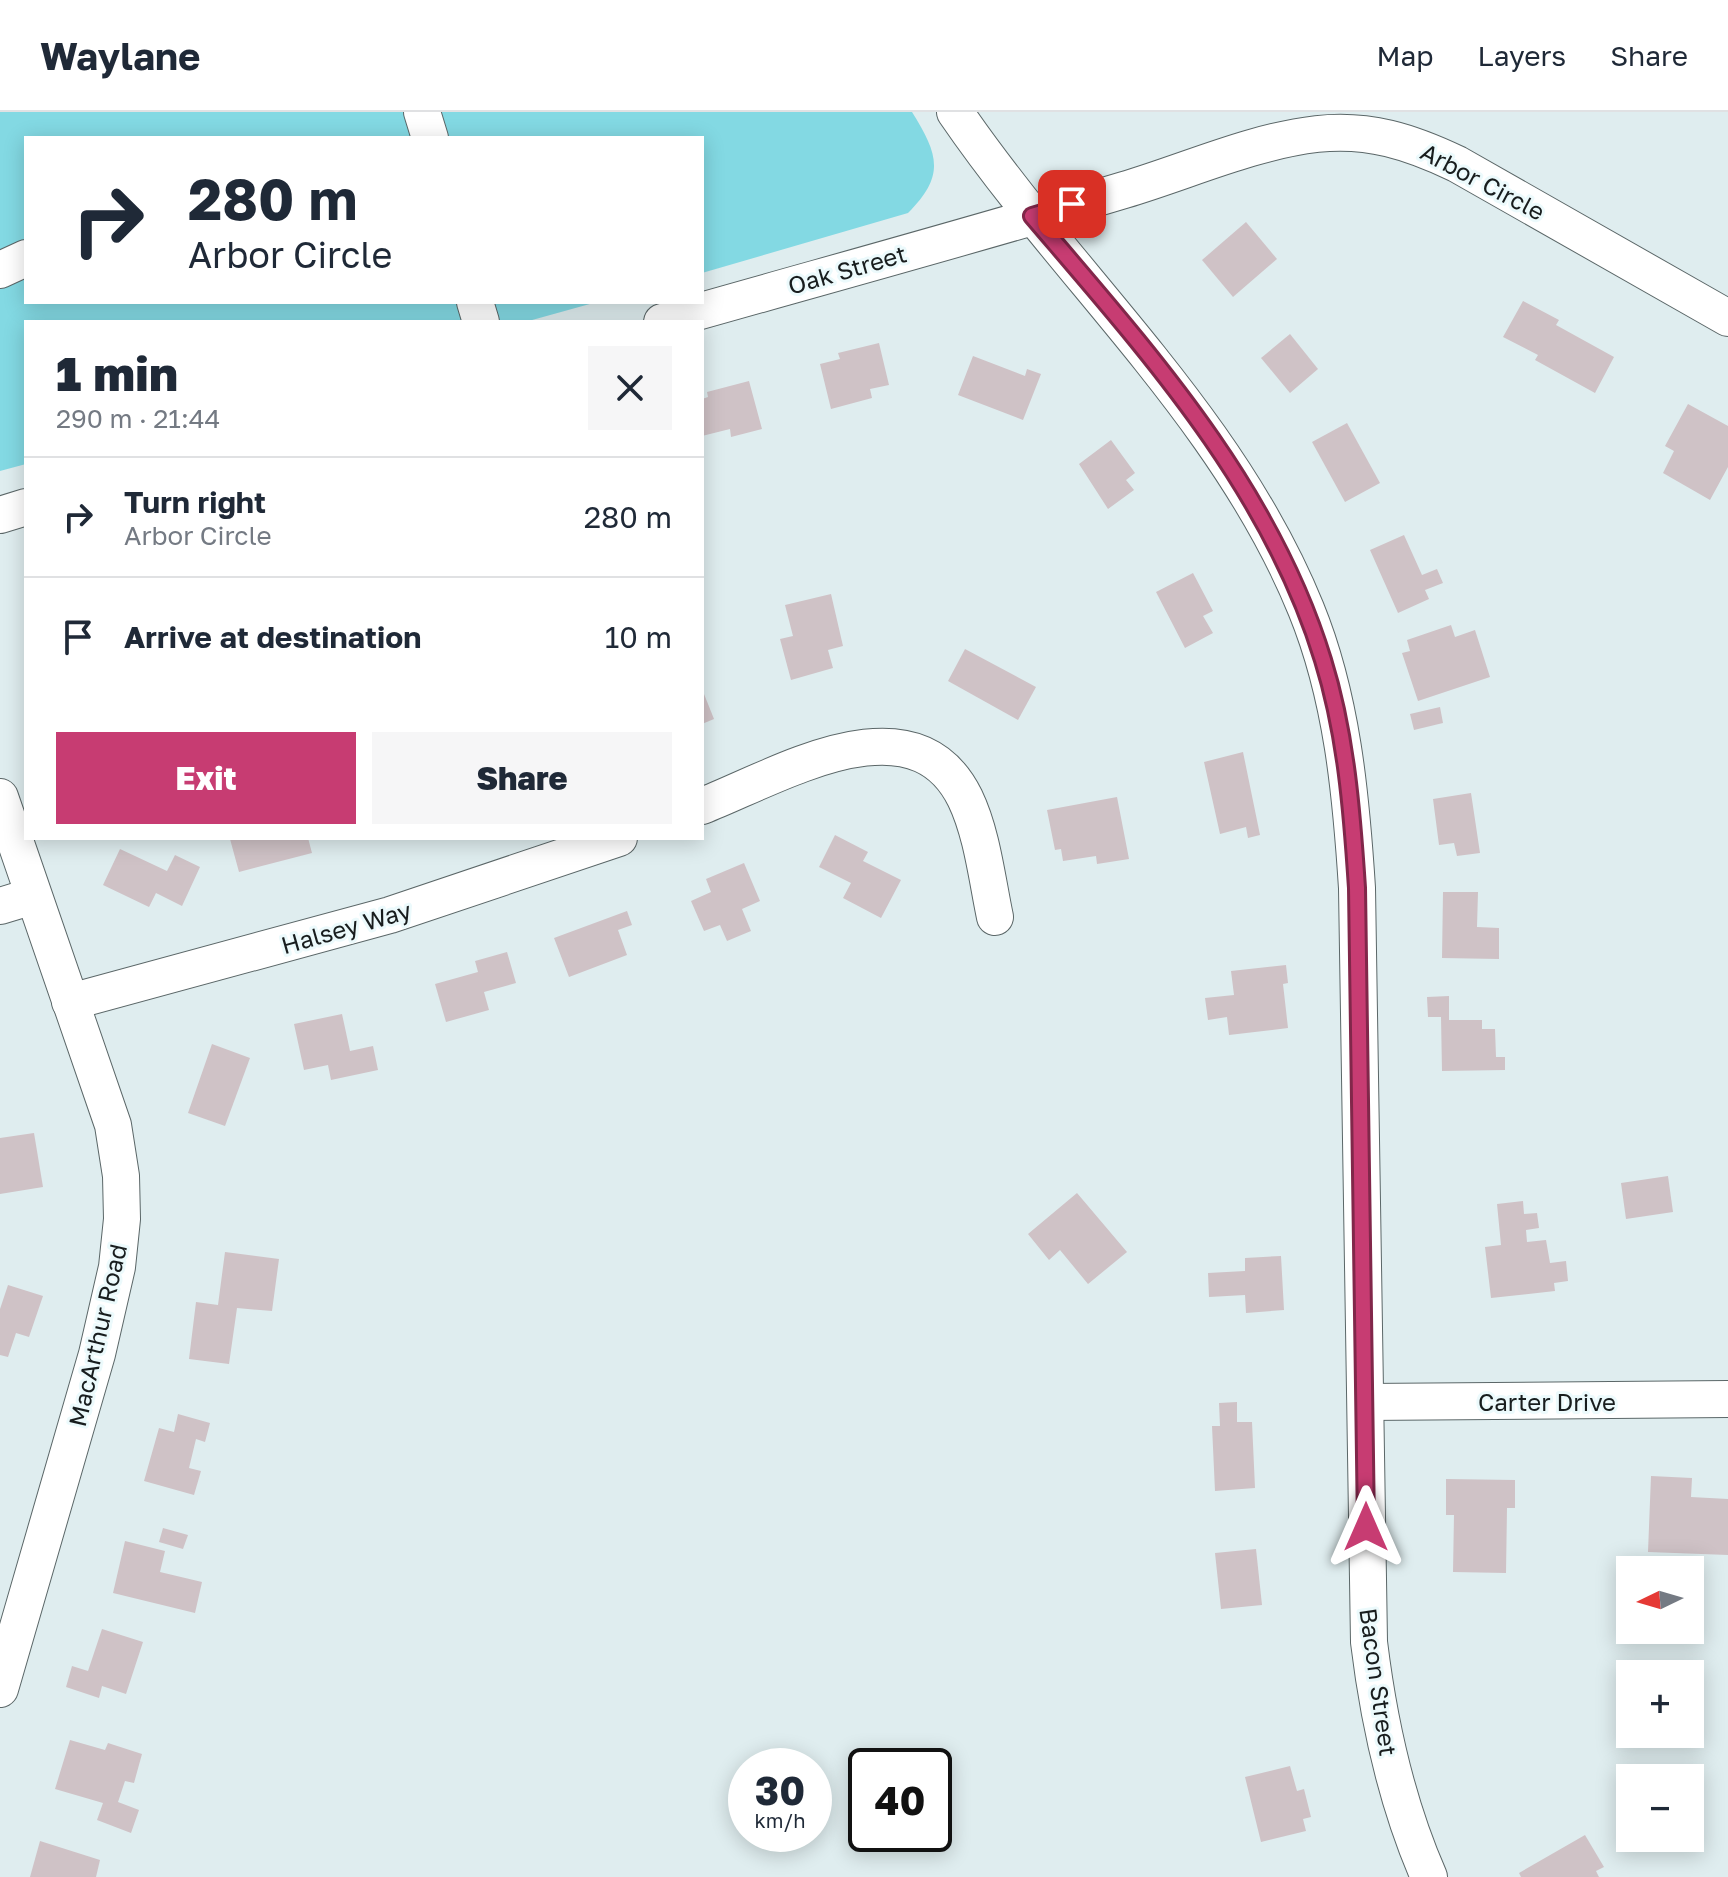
<!DOCTYPE html>
<html lang="en">
<head>
<meta charset="utf-8">
<style>
  :root { --surface:#fff; --page:#f6f6f7; --text:#1f2937; --muted:#747a83; --line:#e0e1e3; --accent:#c73c72 }
  body { margin:0; font-family:"Golos Text",sans-serif; background:var(--page); color:var(--text); height:100vh; display:flex; flex-direction:column; font-size:30px; white-space:nowrap }
  * { box-sizing:border-box; margin:0 }
  p { font-size:26px; color:var(--muted) }
  .icon { flex:none; width:44px; height:44px; fill:none; stroke:currentColor; stroke-width:2; stroke-linecap:round; stroke-linejoin:round }
  .map { position:relative; flex:1; overflow:hidden }
  .panel { position:absolute; left:24px; top:208px; width:680px; height:520px; display:flex; flex-direction:column; background:var(--surface); border-radius:0px; box-shadow:0 4px 20px #0003 }
  .panel>* { flex:none }
  .guide { position:absolute; left:24px; top:24px; width:680px; height:168px; border-radius:0px; box-shadow:0 4px 20px #0003; background:#fff; color:var(--text); overflow:hidden }
  .needle { width:52px; rotate:265deg }
  .fabs { position:absolute; left:1616px; top:1444px; display:grid; gap:16px }
  .fabs a { display:grid; place-items:center; width:88px; height:88px; border-radius:0px; background:var(--surface); box-shadow:0 4px 20px #0003; font-size:40px }
  .speed { position:absolute; left:728px; top:1636px; display:flex; gap:16px; font-size:40px; font-weight:700; text-align:center }
  .speed>* { display:grid; place-content:center; width:104px; height:104px; border-radius:50%; background:var(--surface); box-shadow:0 4px 20px #0003; line-height:1 }
  .speed small { font-size:20px; font-weight:400 }
  .speed .limit { border:4px solid #111; border-radius:12px; background:#fff; color:#111 }
  .pin { position:absolute; display:grid; place-items:center; width:68px; height:68px; color:#fff; margin:-34px; border-radius:16px; box-shadow:0 4px 12px #0006 }
  .me { position:absolute; width:88px; margin:-44px; rotate:0deg; stroke-linejoin:round; filter:drop-shadow(0 0 6px #0008) }
  .turn { display:flex; align-items:center; gap:28px; height:168px; padding:0 32px; font-size:36px }
  .turn .icon { width:104px; height:104px; stroke-width:2.5 }
  .turn b { display:block; font-size:56px; line-height:68px }
  .round { display:grid; place-items:center; flex:none; width:84px; height:84px; border-radius:0px; background:var(--page) }
  .overview { display:flex; align-items:center; justify-content:space-between; height:136px; padding:0 32px }
  h1 { font-size:48px; font-weight:800; line-height:60px }
  .primary-button { display:flex; gap:16px; margin-top:auto; padding:16px 32px }
  .primary-button a { flex:1; height:92px; border-radius:0px; background:var(--accent); color:#fff; font-size:32px; font-weight:800; line-height:92px; text-align:center }
  .primary-button a+a { background:var(--page); color:var(--text) }
  ul { padding:0; list-style:none }
  li { display:flex; align-items:center; gap:24px; height:120px; padding:0 32px; border-top:2px solid var(--line) }
  li div { flex:1 }
  li b { display:block; font-size:30px }
  li em { font-style:normal }
  header { display:flex; align-items:center; gap:48px; box-sizing:border-box; height:112px; padding:0 40px; background:var(--surface); border-bottom:2px solid var(--line) }
  header strong { font-size:38px }
  nav { display:flex; gap:44px; margin-inline-start:auto; font-size:28px }
  .map>svg:first-child { display:block }
  .green { fill:#83d9e3 }
  .building { fill:#cfc2c6 }
  .lines { fill:none; stroke-linecap:round; stroke-linejoin:round }
  .minor-casing { stroke:#5b6768; stroke-width:38 }
  .minor { stroke:#fff; stroke-width:36 }
  .route-casing { stroke:#81274a; stroke-width:20 }
  .route { stroke:#c73c72; stroke-width:14 }
  .labels { text-anchor:middle; dominant-baseline:central; stroke-width:6; stroke-linejoin:round; paint-order:stroke }
  .street-label { font-size:24px; fill:#181d1e; stroke:#ecfafc }
</style>
</head>
<body>
<header>
<strong>Waylane</strong>
<nav><a>Map</a><a>Layers</a><a>Share</a></nav>
</header>
<div class="map">
<svg width="1728" height="1765" viewBox="0 0 1728 1765">
  <rect width="100%" height="100%" fill="#dfedef"/>
  <path class="green" d="M 0,0 L 912,0 C 938,42 946,63 908,101 L 702,161 L 702,26 L 26,26 L 26,190 L 597,190 L 525,210 L 26,210 L 26,352 L 0,359 Z"/>
  <g class="building">
    <path d="M 1246,110 L 1277,147 L 1233,185 L 1202,148 Z"/>
    <path d="M 1523,189 L 1559,208 L 1556,213 L 1614,245 L 1595,281 L 1535,248 L 1538,243 L 1503,225 Z"/>
    <path d="M 1290,222 L 1318,257 L 1290,281 L 1261,246 Z"/>
    <path d="M 879,231 L 889,273 L 870,277 L 872,286 L 831,297 L 820,252 L 840,247 L 838,241 Z"/>
    <path d="M 973,244 L 1025,264 L 1027,257 L 1041,262 L 1023,308 L 958,283 Z"/>
    <path d="M 749,269 L 762,317 L 731,325 L 730,317 L 702,324 L 702,287 L 708,285 L 707,280 Z"/>
    <path d="M 1688,292 L 1728,314 L 1728,355 L 1710,388 L 1663,361 L 1674,339 L 1665,334 Z"/>
    <path d="M 1347,311 L 1380,371 L 1345,390 L 1312,330 Z"/>
    <path d="M 1111,328 L 1135,361 L 1126,368 L 1134,378 L 1108,397 L 1079,352 Z"/>
    <path d="M 1404,423 L 1422,463 L 1437,457 L 1443,471 L 1425,478 L 1429,487 L 1398,501 L 1370,438 Z"/>
    <path d="M 1193,461 L 1213,499 L 1203,504 L 1213,521 L 1185,536 L 1156,480 Z"/>
    <path d="M 831,482 L 843,534 L 828,538 L 833,556 L 791,568 L 780,527 L 793,524 L 785,493 Z"/>
    <path d="M 1451,513 L 1455,525 L 1475,518 L 1490,565 L 1418,589 L 1402,541 L 1410,539 L 1407,528 Z"/>
    <path d="M 965,537 L 1036,575 L 1018,608 L 948,569 Z"/>
    <path d="M 702,577 L 714,607 L 702,612 Z"/>
    <path d="M 1440,595 L 1443,611 L 1414,618 L 1410,602 Z"/>
    <path d="M 1243,640 L 1260,723 L 1248,726 L 1246,715 L 1220,722 L 1204,650 Z"/>
    <path d="M 1471,681 L 1480,741 L 1457,744 L 1454,731 L 1439,733 L 1433,687 Z"/>
    <path d="M 1117,685 L 1129,747 L 1097,752 L 1096,744 L 1063,749 L 1061,737 L 1055,738 L 1047,698 Z"/>
    <path d="M 835,723 L 868,740 L 863,749 L 901,768 L 881,806 L 843,786 L 851,771 L 819,755 Z"/>
    <path d="M 235,726 L 308,726 L 312,741 L 239,760 L 230,727 Z"/>
    <path d="M 120,737 L 167,759 L 175,743 L 200,755 L 182,794 L 156,781 L 149,795 L 103,773 Z"/>
    <path d="M 744,751 L 760,789 L 742,797 L 751,819 L 727,829 L 720,813 L 704,819 L 691,789 L 711,780 L 706,767 Z"/>
    <path d="M 1443,780 L 1478,780 L 1477,815 L 1499,816 L 1499,847 L 1442,846 Z"/>
    <path d="M 627,799 L 632,813 L 618,818 L 627,843 L 569,865 L 554,826 Z"/>
    <path d="M 507,840 L 516,871 L 484,880 L 489,898 L 446,910 L 435,872 L 478,860 L 475,849 Z"/>
    <path d="M 1286,853 L 1288,871 L 1283,872 L 1288,916 L 1229,923 L 1227,905 L 1208,908 L 1205,886 L 1234,883 L 1231,859 Z"/>
    <path d="M 1449,884 L 1449,908 L 1482,908 L 1482,917 L 1495,917 L 1496,945 L 1505,945 L 1505,958 L 1442,959 L 1441,905 L 1428,905 L 1427,885 Z"/>
    <path d="M 342,902 L 350,939 L 373,934 L 378,958 L 331,968 L 328,953 L 304,958 L 294,912 Z"/>
    <path d="M 212,932 L 250,946 L 225,1014 L 188,1001 Z"/>
    <path d="M 34,1021 L 43,1075 L 0,1082 L 0,1026 Z"/>
    <path d="M 1668,1064 L 1673,1100 L 1626,1107 L 1621,1071 Z"/>
    <path d="M 1077,1081 L 1127,1140 L 1088,1172 L 1060,1138 L 1049,1148 L 1028,1122 Z"/>
    <path d="M 1523,1089 L 1524,1102 L 1537,1101 L 1539,1116 L 1526,1118 L 1527,1130 L 1546,1128 L 1550,1151 L 1566,1149 L 1568,1169 L 1554,1171 L 1555,1179 L 1491,1186 L 1485,1135 L 1501,1133 L 1497,1092 Z"/>
    <path d="M 225,1140 L 279,1147 L 272,1199 L 237,1196 L 229,1252 L 189,1247 L 196,1190 L 218,1193 Z"/>
    <path d="M 1281,1144 L 1284,1198 L 1246,1201 L 1245,1183 L 1209,1185 L 1208,1161 L 1245,1159 L 1245,1146 Z"/>
    <path d="M 8,1173 L 43,1184 L 29,1225 L 16,1221 L 8,1245 L 0,1243 L 0,1197 Z"/>
    <path d="M 1237,1290 L 1237,1310 L 1252,1310 L 1255,1376 L 1215,1379 L 1212,1314 L 1220,1314 L 1219,1291 Z"/>
    <path d="M 178,1302 L 210,1311 L 205,1330 L 196,1327 L 189,1356 L 201,1359 L 194,1383 L 144,1369 L 159,1316 L 174,1320 Z"/>
    <path d="M 1651,1364 L 1692,1366 L 1691,1385 L 1728,1387 L 1728,1443 L 1648,1440 Z"/>
    <path d="M 1446,1367 L 1515,1368 L 1515,1396 L 1507,1396 L 1506,1461 L 1453,1460 L 1454,1403 L 1446,1403 Z"/>
    <path d="M 163,1416 L 188,1423 L 183,1437 L 159,1430 Z"/>
    <path d="M 125,1429 L 165,1439 L 160,1460 L 202,1470 L 195,1501 L 113,1481 Z"/>
    <path d="M 1256,1437 L 1262,1493 L 1221,1497 L 1215,1441 Z"/>
    <path d="M 102,1517 L 143,1530 L 126,1582 L 102,1574 L 99,1586 L 66,1575 L 72,1554 L 88,1559 Z"/>
    <path d="M 70,1628 L 105,1638 L 108,1631 L 142,1642 L 134,1671 L 125,1669 L 118,1690 L 139,1698 L 131,1721 L 97,1708 L 103,1691 L 55,1677 Z"/>
    <path d="M 1290,1654 L 1297,1679 L 1304,1677 L 1311,1705 L 1303,1707 L 1306,1719 L 1261,1730 L 1245,1665 Z"/>
    <path d="M 1585,1723 L 1604,1755 L 1596,1759 L 1599,1765 L 1521,1765 L 1519,1761 Z"/>
    <path d="M 40,1729 L 100,1748 L 96,1765 L 30,1765 Z"/>
  </g>
  <g class="lines">
    <g class="minor-casing">
      <g id="minor">
        <path d="M 422,0 L 430,26"/>
        <path d="M 955,0 C 1070,168 1228,305 1306,497 C 1342,585 1351,682 1357,776 L 1369,1530 C 1379,1612 1396,1690 1429,1765"/>
        <path d="M 0,158 L 26,146"/>
        <path d="M 475,190 L 481,210"/>
        <path d="M 662,210 C 816,166 971,124 1124,78 C 1188,59 1250,30 1317,22 C 1368,16 1411,30 1457,52 L 1728,206"/>
        <path d="M 0,403 L 26,395"/>
        <path d="M 0,685 L 113,1013 L 121,1064 L 122,1107 L 117,1155 L 97,1242 L 0,1577"/>
        <path d="M 702,694 C 777,665 913,581 965,686 C 982,721 987,767 995,805"/>
        <path d="M 0,794 L 33,784"/>
        <path d="M 70,890 L 390,803 L 619,726"/>
        <path d="M 1366,1290 L 1728,1287"/>
      </g>
    </g>
    <use href="#minor" class="minor"/>
  </g>
  <g class="lines">
    <g class="route-casing">
      <path id="route" d="M 1072,92 L 1032,104 C 1147,239 1270,374 1323,548 C 1346,622 1352,699 1357,776 L 1366,1415"/>
    </g>
    <use href="#route" class="route"/>
  </g>
  <g class="labels">
    <g class="street-label">
      <text transform="translate(1483 69) rotate(28)">Arbor Circle</text>
      <text transform="translate(847 157) rotate(-16)">Oak Street</text>
      <text transform="translate(346 815) rotate(-16)">Halsey Way</text>
      <text transform="translate(97 1223) rotate(-77)">MacArthur Road</text>
      <text x="1547" y="1289">Carter Drive</text>
      <text transform="translate(1379 1570) rotate(82)">Bacon Street</text>
    </g>
  </g>
</svg>
<div class="fabs">
<a><svg class="needle" viewBox="-14 -14 28 28"><path d="M0-13l5 13h-10z" fill="#e53935"/><path d="M0 13l5-13h-10z" fill="#747a83"/></svg></a>
<a>+</a>
<a>−</a>
</div>
<div class="speed"><div>30<small>km/h</small></div><div class="limit">40</div></div>
<div class="pin" style="left:1072px;top:92px;background:#d93025"><svg class="icon" aria-label="arrive" viewBox="0 0 24 24"><path d="M6 21V4h12l-3 4 3 4H6"/></svg></div>
<svg class="me" style="left:1366px;top:1415px" viewBox="-20 -20 40 40"><path d="M0-17L14 15 0 8-14 15z" fill="#c73c72" stroke="#fff" stroke-width="4"/></svg>
<div class="guide">
<div class="turn"><svg class="icon" aria-label="right" viewBox="0 0 24 24"><path d="M7 20v-9h11M14 6l5 5-5 5"/></svg><div><b>280 m</b>Arbor Circle</div></div>
</div>
<section class="panel">
<div class="overview"><div><h1>1 min</h1><p>290 m · 21:44</p></div><a class="round"><svg class="icon" aria-label="close" viewBox="0 0 24 24"><path d="M6 6l12 12M18 6L6 18"/></svg></a></div>
<ul>
<li><svg class="icon" aria-label="right" viewBox="0 0 24 24"><path d="M7 20v-9h11M14 6l5 5-5 5"/></svg><div><b>Turn right</b><p>Arbor Circle</p></div><em>280 m</em></li>
<li><svg class="icon" aria-label="arrive" viewBox="0 0 24 24"><path d="M6 21V4h12l-3 4 3 4H6"/></svg><div><b>Arrive at destination</b></div><em>10 m</em></li>
</ul>
<div class="primary-button"><a>Exit</a><a>Share</a></div>
</section>
</div>
</body>
</html>
